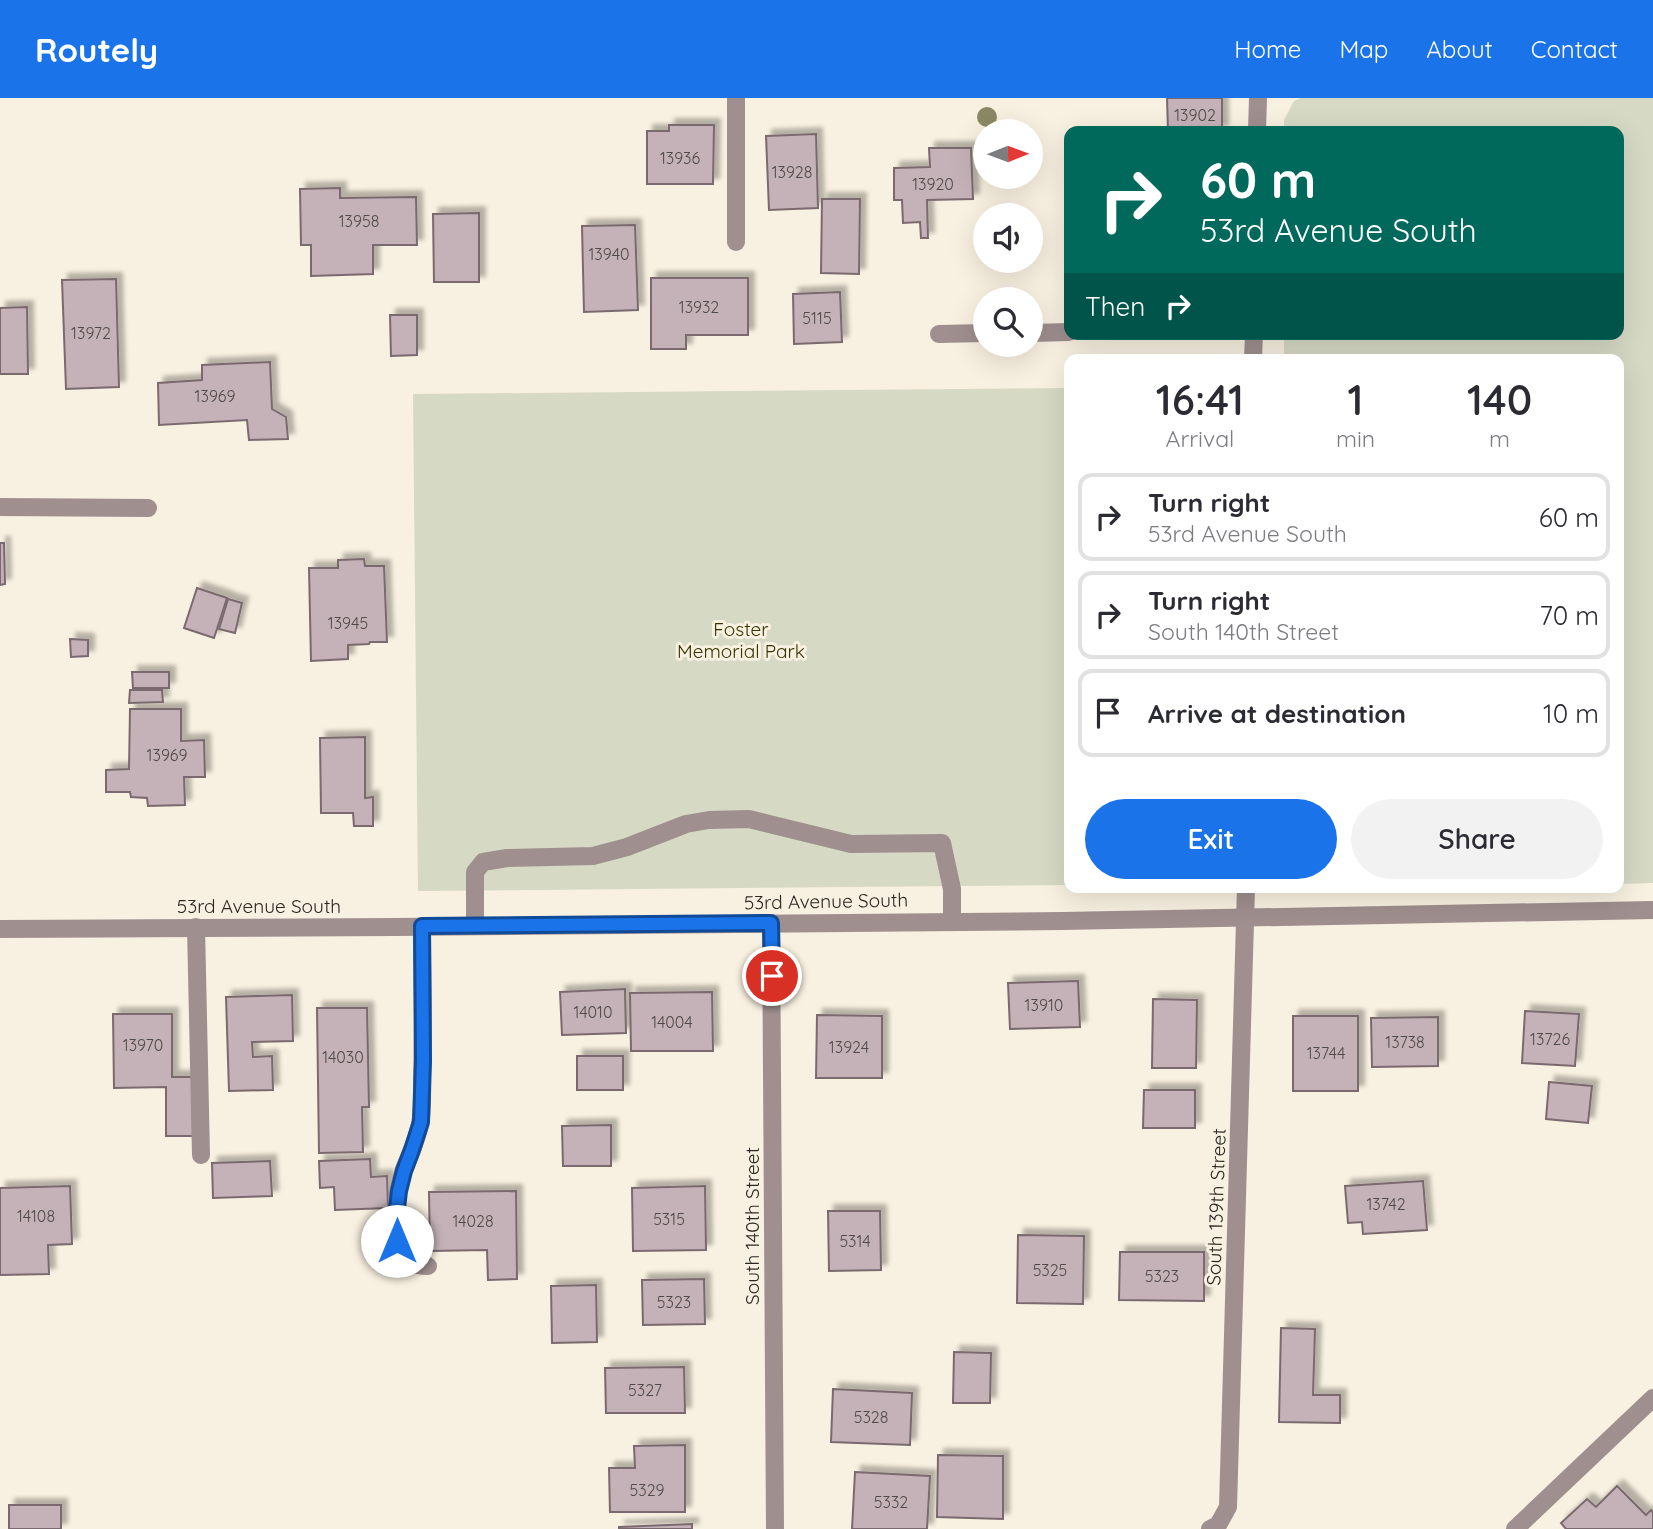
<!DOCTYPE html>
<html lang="en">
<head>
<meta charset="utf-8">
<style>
  :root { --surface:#fff; --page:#f2f2f3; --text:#2b2b33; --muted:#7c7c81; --line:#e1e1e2; --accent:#1a73e8 }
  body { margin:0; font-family:Quicksand,sans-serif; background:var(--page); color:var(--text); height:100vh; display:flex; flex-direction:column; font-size:26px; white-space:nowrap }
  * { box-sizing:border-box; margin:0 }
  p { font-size:23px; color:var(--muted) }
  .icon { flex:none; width:38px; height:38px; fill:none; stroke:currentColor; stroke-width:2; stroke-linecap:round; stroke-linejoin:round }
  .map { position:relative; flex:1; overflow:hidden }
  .sheet { position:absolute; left:1064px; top:256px; width:560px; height:539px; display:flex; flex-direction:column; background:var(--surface); border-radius:14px; box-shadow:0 7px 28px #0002 }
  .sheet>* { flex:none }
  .hud { position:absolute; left:1064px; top:28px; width:560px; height:214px; border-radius:14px; box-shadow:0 7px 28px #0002; background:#00695c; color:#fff; overflow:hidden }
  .needle { width:46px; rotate:89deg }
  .controls { position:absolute; left:973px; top:21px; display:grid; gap:14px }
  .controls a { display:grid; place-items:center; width:70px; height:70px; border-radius:50%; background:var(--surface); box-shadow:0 7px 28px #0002; font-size:35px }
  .pin { position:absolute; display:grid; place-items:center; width:60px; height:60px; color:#fff; margin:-30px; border:4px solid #fff; border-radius:50%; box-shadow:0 2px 7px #0007 }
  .me { position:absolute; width:77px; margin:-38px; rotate:0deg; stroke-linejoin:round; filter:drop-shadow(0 0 5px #0008) }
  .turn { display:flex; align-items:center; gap:24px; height:147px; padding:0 21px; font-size:32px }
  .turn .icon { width:91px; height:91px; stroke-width:2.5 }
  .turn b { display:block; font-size:49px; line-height:60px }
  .then { display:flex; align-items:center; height:66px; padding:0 21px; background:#0003; gap:14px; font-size:26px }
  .eta { display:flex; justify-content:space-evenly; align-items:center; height:119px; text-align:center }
  .eta b { font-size:42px; font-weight:600; line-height:49px }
  .primary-button { display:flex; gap:14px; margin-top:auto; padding:14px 21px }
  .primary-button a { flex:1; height:80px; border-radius:42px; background:var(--accent); color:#fff; font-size:28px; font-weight:600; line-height:80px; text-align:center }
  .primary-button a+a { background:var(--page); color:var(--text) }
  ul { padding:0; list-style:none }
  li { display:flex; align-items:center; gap:21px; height:88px; margin:0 14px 10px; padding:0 7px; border:4px solid var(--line); border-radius:14px }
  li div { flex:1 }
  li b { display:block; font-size:26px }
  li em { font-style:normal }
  header { display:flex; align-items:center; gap:42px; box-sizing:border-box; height:98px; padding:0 35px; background:var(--accent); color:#fff }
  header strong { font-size:33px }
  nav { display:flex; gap:38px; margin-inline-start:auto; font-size:24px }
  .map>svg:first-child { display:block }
  .green { fill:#d6d9c4 }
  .building { fill:#c4b2b8; stroke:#7a6a6f; stroke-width:2; filter:url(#shadow) }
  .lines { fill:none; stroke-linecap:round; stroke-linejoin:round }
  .lane { stroke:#9f8f8f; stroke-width:18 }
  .street { stroke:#9f8f8f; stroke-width:18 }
  .tree { fill:#8b8965 }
  .route-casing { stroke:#114b97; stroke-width:18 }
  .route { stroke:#1a73e8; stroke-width:12 }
  .labels { text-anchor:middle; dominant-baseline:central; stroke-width:6; stroke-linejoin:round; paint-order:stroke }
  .number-label { font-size:16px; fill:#504a48 }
  .park-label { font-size:19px; fill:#323500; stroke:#f8f0e0 }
  .street-label { font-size:19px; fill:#2a2722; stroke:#f8f0e0 }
</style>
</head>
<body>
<header>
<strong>Routely</strong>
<nav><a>Home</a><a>Map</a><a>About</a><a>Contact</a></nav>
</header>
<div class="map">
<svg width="1653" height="1431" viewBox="0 0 1653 1431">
  <defs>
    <filter id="shadow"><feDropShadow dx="6" dy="-6" stdDeviation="2" flood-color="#0004"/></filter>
  </defs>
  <rect width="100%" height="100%" fill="#f8f0e0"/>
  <g class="green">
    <path d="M 1301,0 L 1653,0 L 1653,785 L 1619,786 L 1619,261 L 1284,261 L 1284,236 L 1619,236 L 1619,33 L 1284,33 L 1284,22 L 1294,3 Z"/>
    <path d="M 1069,290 L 1069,787 L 418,793 L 413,296 Z"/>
  </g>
  <g class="building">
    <path d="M 1167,0 L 1222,0 L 1222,33 L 1168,33 Z"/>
    <path d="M 669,27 L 714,27 L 713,86 L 647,86 L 647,33 L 669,33 Z"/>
    <path d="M 816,36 L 818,110 L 769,112 L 766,38 Z"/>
    <path d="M 929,50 L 971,50 L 973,101 L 927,102 L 928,140 L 921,140 L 920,124 L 903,125 L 902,102 L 894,102 L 894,70 L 930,69 Z"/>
    <path d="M 340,90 L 340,100 L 416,99 L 417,147 L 373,147 L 373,176 L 311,178 L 311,147 L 301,147 L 300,91 Z"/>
    <path d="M 822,101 L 860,101 L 859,176 L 821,175 Z"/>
    <path d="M 479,115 L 479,184 L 434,184 L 433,116 Z"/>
    <path d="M 635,127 L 638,212 L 584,214 L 582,128 Z"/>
    <path d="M 651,180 L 748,180 L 748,237 L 686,237 L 686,251 L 651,251 Z"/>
    <path d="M 116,181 L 119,289 L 66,291 L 62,182 Z"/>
    <path d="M 840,194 L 842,244 L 794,246 L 793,196 Z"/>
    <path d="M 27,209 L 28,276 L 0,276 L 0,210 Z"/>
    <path d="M 390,217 L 417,217 L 417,257 L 391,258 Z"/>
    <path d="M 270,264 L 272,311 L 286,319 L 288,341 L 249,342 L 247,322 L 159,327 L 158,285 L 202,282 L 202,267 Z"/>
    <path d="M 0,445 L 4,445 L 5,486 L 0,487 Z"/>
    <path d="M 364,461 L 365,468 L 384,468 L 387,544 L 370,544 L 369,546 L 348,547 L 348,561 L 311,563 L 309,470 L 338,470 L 338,462 Z"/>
    <path d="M 197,490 L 227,500 L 214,540 L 184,530 Z"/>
    <path d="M 228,501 L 242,505 L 235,535 L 219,531 Z"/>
    <path d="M 70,541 L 88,542 L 88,558 L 71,559 Z"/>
    <path d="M 132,574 L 169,574 L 169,590 L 133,590 Z"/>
    <path d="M 130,592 L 162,592 L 163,604 L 129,605 Z"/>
    <path d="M 130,611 L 181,611 L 181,643 L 204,642 L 205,679 L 184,679 L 185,707 L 148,708 L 147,700 L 131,699 L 130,694 L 106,694 L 106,672 L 129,671 Z"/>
    <path d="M 365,639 L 365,700 L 373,699 L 373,728 L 354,728 L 353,715 L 321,715 L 320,640 Z"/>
    <path d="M 1078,883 L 1080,929 L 1010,931 L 1008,885 Z"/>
    <path d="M 625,891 L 626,935 L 562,937 L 560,894 Z"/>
    <path d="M 712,894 L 713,953 L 631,953 L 630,895 Z"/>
    <path d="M 292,897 L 293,943 L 252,944 L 253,959 L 272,958 L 273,992 L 229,993 L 226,899 Z"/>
    <path d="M 1153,901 L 1197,902 L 1196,970 L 1152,970 Z"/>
    <path d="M 317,910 L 367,910 L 369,1009 L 362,1009 L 363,1054 L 319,1055 Z"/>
    <path d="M 1525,913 L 1579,916 L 1575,968 L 1522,965 Z"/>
    <path d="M 113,916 L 172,916 L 172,979 L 192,979 L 193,1038 L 166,1038 L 166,989 L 114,990 Z"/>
    <path d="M 817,917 L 882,918 L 882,980 L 816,980 Z"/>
    <rect x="1293" y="918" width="65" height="75"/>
    <path d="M 1438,919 L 1438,968 L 1372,969 L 1371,920 Z"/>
    <rect x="577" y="958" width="46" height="34"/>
    <path d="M 1549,984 L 1592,988 L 1588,1025 L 1546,1021 Z"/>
    <path d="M 1144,992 L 1195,992 L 1195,1030 L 1143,1030 Z"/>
    <path d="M 611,1027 L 611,1068 L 563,1068 L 562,1028 Z"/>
    <path d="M 370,1061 L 371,1079 L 387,1078 L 388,1110 L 335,1112 L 334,1089 L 320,1090 L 319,1063 Z"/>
    <path d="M 270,1063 L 272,1098 L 213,1100 L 212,1065 Z"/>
    <path d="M 1423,1083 L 1427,1132 L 1363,1136 L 1362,1124 L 1348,1125 L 1345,1088 Z"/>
    <path d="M 70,1088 L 72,1146 L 48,1147 L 49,1176 L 0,1177 L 0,1090 Z"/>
    <path d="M 705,1088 L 706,1152 L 633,1153 L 632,1090 Z"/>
    <path d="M 516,1093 L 517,1181 L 488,1182 L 487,1152 L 430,1153 L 429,1094 Z"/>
    <path d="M 828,1113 L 880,1113 L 881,1172 L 829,1173 Z"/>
    <path d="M 1018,1137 L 1084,1138 L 1083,1206 L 1017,1205 Z"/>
    <path d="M 1120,1154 L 1204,1154 L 1204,1203 L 1119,1202 Z"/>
    <path d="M 704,1181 L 705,1226 L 643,1227 L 642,1182 Z"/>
    <path d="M 596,1187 L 597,1244 L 552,1245 L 551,1188 Z"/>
    <path d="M 1281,1230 L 1315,1231 L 1313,1297 L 1340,1297 L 1340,1325 L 1279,1324 Z"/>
    <path d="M 954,1254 L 991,1255 L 990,1305 L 953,1305 Z"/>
    <path d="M 684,1269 L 685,1315 L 606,1315 L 605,1270 Z"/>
    <path d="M 833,1291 L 912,1295 L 910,1347 L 831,1344 Z"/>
    <path d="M 685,1347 L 685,1414 L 610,1414 L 609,1370 L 635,1370 L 634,1348 Z"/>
    <path d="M 938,1357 L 1003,1358 L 1003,1421 L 937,1419 Z"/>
    <path d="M 855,1374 L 930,1378 L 927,1431 L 852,1431 Z"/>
    <path d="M 1617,1388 L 1646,1417 L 1651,1412 L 1653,1415 L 1653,1431 L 1566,1431 L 1561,1425 L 1587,1401 L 1596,1409 Z"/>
    <rect x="9" y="1407" width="52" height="24"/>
    <path d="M 692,1426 L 692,1431 L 619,1431 L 619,1429 Z"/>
  </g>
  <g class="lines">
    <g class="lane">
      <path d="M 736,144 L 736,0"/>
      <path d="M 1031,235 L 1069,234"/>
      <path d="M 939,236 L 985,235"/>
      <path d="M 475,827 L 475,774 L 483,764 L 507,760 L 593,758 L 627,749 L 686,726 L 709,722 L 749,721 L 851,746 L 942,745 L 952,791 L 952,823"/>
      <path d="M 422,828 C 422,878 424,928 422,978 C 422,993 423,1011 420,1026 C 417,1042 410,1056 404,1071 C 397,1093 392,1123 398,1145 C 402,1162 411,1168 428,1168"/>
      <path d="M 196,829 L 201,1057"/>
      <path d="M 1515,1431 L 1653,1300"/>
    </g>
    <g class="street">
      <path d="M 1257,33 L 1258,0"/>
      <path d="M 1253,261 L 1254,236"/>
      <path d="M 0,409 L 148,410"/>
      <path d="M 771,825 L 775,1431"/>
      <path d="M 0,831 L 394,829 L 1062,823 L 1653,812"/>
      <path d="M 1210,1431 L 1218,1427 L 1228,1409 L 1246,789"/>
    </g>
  </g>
  <circle class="tree" cx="987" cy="19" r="10"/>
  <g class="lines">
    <g class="route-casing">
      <path id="route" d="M 397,1143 L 396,1119 L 399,1093 L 404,1073 L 412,1052 L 421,1024 L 423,963 L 422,828 L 771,825 L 772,878"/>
    </g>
    <use href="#route" class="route"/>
  </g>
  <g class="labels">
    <g class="number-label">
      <text x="1195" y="17">13902</text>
      <text x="680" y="60">13936</text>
      <text x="792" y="74">13928</text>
      <text x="933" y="86">13920</text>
      <text x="359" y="123">13958</text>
      <text x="609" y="156">13940</text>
      <text x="699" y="209">13932</text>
      <text x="817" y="220">5115</text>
      <text x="91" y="235">13972</text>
      <text x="215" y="298">13969</text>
      <text x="348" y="525">13945</text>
      <text x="167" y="657">13969</text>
      <text x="1044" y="907">13910</text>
      <text x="593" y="914">14010</text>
      <text x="672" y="924">14004</text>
      <text x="1550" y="941">13726</text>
      <text x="1405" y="944">13738</text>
      <text x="143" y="947">13970</text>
      <text x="849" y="949">13924</text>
      <text x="1326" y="955">13744</text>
      <text x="343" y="959">14030</text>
      <text x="1386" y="1106">13742</text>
      <text x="36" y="1118">14108</text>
      <text x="669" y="1121">5315</text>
      <text x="473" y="1123">14028</text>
      <text x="855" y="1143">5314</text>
      <text x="1050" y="1172">5325</text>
      <text x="1162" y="1178">5323</text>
      <text x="674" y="1204">5323</text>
      <text x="645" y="1292">5327</text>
      <text x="871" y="1319">5328</text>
      <text x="647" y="1392">5329</text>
      <text x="891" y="1404">5332</text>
    </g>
    <g class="park-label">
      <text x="741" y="531">Foster<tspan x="741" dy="22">Memorial Park</tspan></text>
    </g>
    <g class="street-label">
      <text transform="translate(826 803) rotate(-1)">53rd Avenue South</text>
      <text x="259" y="808">53rd Avenue South</text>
      <text transform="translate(1216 1109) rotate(-88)">South 139th Street</text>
      <text transform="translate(752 1128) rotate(-90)">South 140th Street</text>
    </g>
  </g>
</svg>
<div class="controls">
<a><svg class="needle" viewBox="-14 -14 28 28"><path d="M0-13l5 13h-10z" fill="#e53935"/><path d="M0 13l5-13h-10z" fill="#7c7c81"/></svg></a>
<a><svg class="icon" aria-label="sound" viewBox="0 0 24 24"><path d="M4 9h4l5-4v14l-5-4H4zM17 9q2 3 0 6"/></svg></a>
<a><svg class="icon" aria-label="search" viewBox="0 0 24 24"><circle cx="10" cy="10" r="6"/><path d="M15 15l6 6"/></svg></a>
</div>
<div class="pin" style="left:772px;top:878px;background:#d93025"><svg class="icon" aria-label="arrive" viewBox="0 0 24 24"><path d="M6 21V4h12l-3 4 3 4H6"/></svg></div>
<svg class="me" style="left:397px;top:1143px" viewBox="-20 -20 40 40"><circle r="19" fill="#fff"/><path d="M0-13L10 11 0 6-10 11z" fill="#1a73e8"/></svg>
<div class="hud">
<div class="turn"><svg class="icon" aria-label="right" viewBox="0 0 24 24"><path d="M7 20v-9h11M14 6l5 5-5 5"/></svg><div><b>60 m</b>53rd Avenue South</div></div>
<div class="then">Then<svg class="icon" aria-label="right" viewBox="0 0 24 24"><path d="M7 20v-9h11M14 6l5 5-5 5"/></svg></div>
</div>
<section class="sheet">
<div class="eta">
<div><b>16:41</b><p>Arrival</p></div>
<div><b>1</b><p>min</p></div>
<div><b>140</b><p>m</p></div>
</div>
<ul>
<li><svg class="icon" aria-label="right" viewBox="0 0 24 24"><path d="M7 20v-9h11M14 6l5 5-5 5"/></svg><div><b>Turn right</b><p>53rd Avenue South</p></div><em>60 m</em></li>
<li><svg class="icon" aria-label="right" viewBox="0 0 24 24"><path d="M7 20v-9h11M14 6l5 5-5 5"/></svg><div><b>Turn right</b><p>South 140th Street</p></div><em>70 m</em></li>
<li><svg class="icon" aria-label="arrive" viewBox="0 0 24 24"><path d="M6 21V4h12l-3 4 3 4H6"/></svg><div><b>Arrive at destination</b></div><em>10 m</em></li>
</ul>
<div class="primary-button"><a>Exit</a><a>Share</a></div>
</section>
</div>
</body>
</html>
